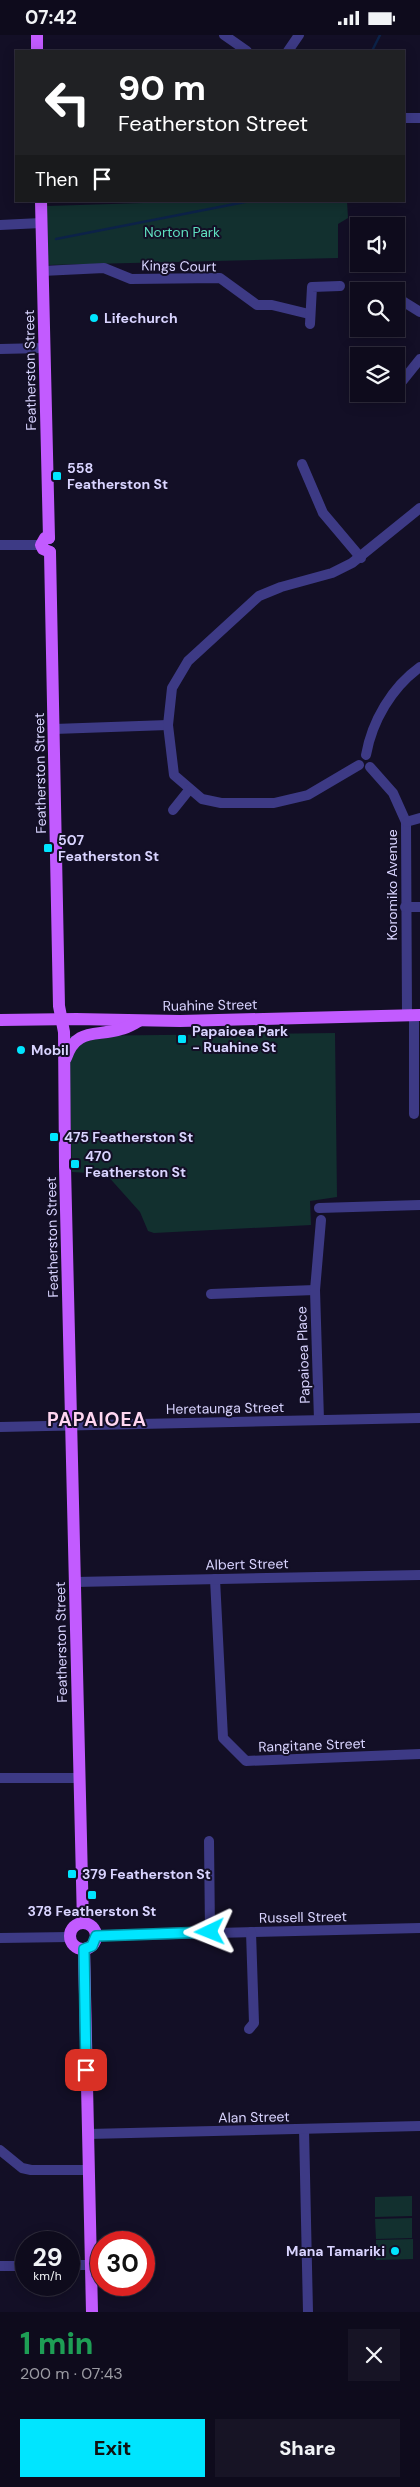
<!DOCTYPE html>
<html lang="en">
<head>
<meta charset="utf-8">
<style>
  :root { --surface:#0e0b1c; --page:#171425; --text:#f1f3f6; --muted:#9b9ba3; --line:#2e2b3b; --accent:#00e5ff }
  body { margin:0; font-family:"DM Sans",sans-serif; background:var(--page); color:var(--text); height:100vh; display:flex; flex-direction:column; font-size:19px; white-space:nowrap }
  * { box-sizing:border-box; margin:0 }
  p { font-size:16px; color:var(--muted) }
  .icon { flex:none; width:28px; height:28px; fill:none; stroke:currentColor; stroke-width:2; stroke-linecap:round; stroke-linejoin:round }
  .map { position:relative; height:2277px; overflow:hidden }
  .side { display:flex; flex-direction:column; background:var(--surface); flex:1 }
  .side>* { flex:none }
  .top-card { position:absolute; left:15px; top:15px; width:390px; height:152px; border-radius:0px; box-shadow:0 2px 12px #0003,0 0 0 1px var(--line); background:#202124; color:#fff; overflow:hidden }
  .tools { position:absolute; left:350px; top:182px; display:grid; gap:10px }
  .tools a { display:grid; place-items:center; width:55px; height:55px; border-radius:0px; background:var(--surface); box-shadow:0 2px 12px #0003,0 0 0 1px var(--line); font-size:25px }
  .speed { position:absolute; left:15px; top:2196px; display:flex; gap:10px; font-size:25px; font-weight:700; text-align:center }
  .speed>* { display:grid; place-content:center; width:65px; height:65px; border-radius:50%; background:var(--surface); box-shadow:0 2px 12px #0003,0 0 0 1px var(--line); line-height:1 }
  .speed small { font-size:12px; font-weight:400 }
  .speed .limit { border:8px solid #d22; background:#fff; color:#111 }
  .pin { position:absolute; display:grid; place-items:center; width:42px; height:42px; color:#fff; margin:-21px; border-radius:10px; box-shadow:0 2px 8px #0006 }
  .me { position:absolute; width:55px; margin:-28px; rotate:268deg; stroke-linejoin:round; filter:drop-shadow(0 0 4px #0008) }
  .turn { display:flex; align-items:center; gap:18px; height:105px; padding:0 20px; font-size:22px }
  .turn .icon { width:65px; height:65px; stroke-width:2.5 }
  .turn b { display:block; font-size:35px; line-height:42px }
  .then { display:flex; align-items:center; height:48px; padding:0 20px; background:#0003; gap:10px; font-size:19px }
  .round { display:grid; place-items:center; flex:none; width:52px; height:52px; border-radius:0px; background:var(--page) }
  .headline { display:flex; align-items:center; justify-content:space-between; height:85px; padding:0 20px }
  h1 { font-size:30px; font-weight:800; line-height:38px; color:#1e9e55 }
  .action { display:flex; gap:10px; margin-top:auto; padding:10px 20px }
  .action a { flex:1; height:58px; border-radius:0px; background:var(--accent); color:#111; font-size:20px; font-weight:800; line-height:58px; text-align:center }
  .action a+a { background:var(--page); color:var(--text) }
  .status { display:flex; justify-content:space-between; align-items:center; height:35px; padding:0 25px; background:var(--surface); direction:ltr }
  .status svg { height:14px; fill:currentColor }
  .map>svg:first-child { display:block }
  .green { fill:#12302f }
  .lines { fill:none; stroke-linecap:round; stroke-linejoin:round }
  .stream { stroke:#0c2248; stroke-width:2.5 }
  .minor { stroke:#3d3a85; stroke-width:10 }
  .major { stroke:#c25bff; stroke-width:12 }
  .route-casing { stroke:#0095a6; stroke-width:12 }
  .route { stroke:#00e5ff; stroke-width:9 }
  .poi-dot { fill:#00e5ff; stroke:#130f26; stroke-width:2 }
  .labels { text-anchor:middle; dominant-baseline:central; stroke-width:4; stroke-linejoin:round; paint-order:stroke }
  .park-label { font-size:14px; fill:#5fe0c0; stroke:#130f26 }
  .street-label { font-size:14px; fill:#d9d4ff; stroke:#130f26 }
  .poi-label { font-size:14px; font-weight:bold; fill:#d9d4ff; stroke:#130f26; text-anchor:start }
  .district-label { font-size:19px; font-weight:bold; letter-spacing:1px; fill:#ffd6f0; stroke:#130f26 }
</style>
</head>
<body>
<div class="status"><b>07:42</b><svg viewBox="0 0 49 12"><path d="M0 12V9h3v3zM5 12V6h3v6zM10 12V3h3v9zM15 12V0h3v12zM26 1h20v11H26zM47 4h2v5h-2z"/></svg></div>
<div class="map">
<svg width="420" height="2277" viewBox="0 0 420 2277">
  <rect width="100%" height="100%" fill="#130f26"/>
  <g class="green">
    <path d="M 207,166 L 347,166 L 348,183 L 338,189 L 338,223 L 48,230 L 47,171 Z"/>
    <path d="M 335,998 L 337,1162 L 310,1166 L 311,1190 L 154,1198 L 148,1196 L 140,1177 L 106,1139 L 72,1137 L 68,1001 Z"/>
    <path d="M 412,2161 L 412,2181 L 375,2182 L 375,2162 Z"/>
    <path d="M 412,2183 L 412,2203 L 376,2204 L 375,2184 Z"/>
    <path d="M 413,2204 L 413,2224 L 376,2225 L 376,2205 Z"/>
  </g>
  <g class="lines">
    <g class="stream">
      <path d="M 372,16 L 380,0"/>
      <path d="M 56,204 L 250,166"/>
    </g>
    <g class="minor">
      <path d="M 224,0 L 247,16"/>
      <path d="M 288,16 L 299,0"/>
      <path d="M 404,83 L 420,83"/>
      <path d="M 0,190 L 41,188"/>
      <path d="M 42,236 L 104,233 L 131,244 L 220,243 L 257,270 L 272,270 L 309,279"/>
      <path d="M 396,262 L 420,277"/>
      <path d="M 310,289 L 312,252 L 340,251"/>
      <path d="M 0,314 L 44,313"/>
      <path d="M 396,354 L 420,324"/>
      <path d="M 302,429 L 323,478 L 361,523"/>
      <path d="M 0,510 L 41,510"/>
      <path d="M 54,694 L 168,690"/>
      <path d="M 366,720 C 372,686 392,652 420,632"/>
      <path d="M 359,730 L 308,760 L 274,768 L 221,768 L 202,764 L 174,740 L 168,690 L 172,653 L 188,626 L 259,561 L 281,552 L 332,538 L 352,528 L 420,473"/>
      <path d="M 370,732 L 393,758 L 406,787 L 407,980"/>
      <path d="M 173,775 L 189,755"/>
      <path d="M 406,787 L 420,783"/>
      <path d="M 405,872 L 420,872"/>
      <path d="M 414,1079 L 414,980"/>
      <path d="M 319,1173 L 420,1170"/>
      <path d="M 211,1259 L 315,1255"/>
      <path d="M 319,1385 L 315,1255 L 321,1185"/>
      <path d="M 0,1392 L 420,1383"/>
      <path d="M 215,1544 L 223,1703 L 246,1726 L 420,1719"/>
      <path d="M 75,1547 L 420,1540"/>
      <path d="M 0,1743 L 80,1743"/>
      <path d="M 209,1806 L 210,1897"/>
      <path d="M 96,1901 L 420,1893"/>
      <path d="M 0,1903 L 70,1902"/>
      <path d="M 249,1994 L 254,1988 L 251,1897"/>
      <path d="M 304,2094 L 308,2277"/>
      <path d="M 88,2099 L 420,2091"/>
      <path d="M 0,2115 L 22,2133 L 31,2135 L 89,2135"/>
      <path d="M 69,2230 L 91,2230"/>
      <path d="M 0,2231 L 26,2231"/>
    </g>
    <g class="major">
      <path d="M 37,0 L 37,16"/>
      <path d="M 41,166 L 49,503"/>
      <path d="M 49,503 L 45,503 L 41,510 L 43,514 L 50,517"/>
      <path d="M 50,517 L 59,971 L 64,997 L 65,1132 L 83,1888"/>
      <path d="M 0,985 L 76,984 L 180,986 L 420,980"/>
      <path d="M 66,1023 C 76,992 97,1002 121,994 C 127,993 133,989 139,986"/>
      <circle cx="83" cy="1901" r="13"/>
      <path d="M 84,1914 L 92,2277"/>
    </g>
  </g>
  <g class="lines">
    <g class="route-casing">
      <path id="route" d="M 86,2035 L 84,1914 L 92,1911 L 96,1901 L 210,1897"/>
    </g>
    <use href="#route" class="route"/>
  </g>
  <g class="poi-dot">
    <circle cx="94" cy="283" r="5"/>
    <rect x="52" y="436" width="10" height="10" rx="2.5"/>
    <rect x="43" y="808" width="10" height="10" rx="2.5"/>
    <rect x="177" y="999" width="10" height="10" rx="2.5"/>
    <circle cx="21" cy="1015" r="5"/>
    <rect x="49" y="1097" width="10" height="10" rx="2.5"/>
    <rect x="70" y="1124" width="10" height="10" rx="2.5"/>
    <rect x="67" y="1834" width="10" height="10" rx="2.5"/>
    <rect x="87" y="1855" width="10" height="10" rx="2.5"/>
    <circle cx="395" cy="2216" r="5"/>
  </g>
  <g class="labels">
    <g class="park-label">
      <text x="182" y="197">Norton Park</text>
    </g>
    <g class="street-label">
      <text transform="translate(179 231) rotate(1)">Kings Court</text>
      <text transform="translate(30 335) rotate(-91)">Featherston Street</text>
      <text transform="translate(40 738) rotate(-91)">Featherston Street</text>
      <text transform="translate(392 850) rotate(-90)">Koromiko Avenue</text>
      <text transform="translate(210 970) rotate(-1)">Ruahine Street</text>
      <text transform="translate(52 1202) rotate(-91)">Featherston Street</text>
      <text transform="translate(303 1320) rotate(-92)">Papaioea Place</text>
      <text transform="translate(225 1373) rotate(-1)">Heretaunga Street</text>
      <text transform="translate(247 1529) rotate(-1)">Albert Street</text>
      <text transform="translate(61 1607) rotate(-91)">Featherston Street</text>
      <text transform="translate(312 1710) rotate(-2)">Rangitane Street</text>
      <text transform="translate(303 1882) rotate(-1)">Russell Street</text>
      <text transform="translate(254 2082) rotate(-1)">Alan Street</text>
    </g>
    <g class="poi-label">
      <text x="104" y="283">Lifechurch</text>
      <text x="67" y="433">558<tspan x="67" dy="16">Featherston St</tspan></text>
      <text x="58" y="805">507<tspan x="58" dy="16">Featherston St</tspan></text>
      <text x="192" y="996">Papaioea Park<tspan x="192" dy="16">- Ruahine St</tspan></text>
      <text x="31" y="1015">Mobil</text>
      <text x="64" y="1102">475 Featherston St</text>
      <text x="85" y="1121">470<tspan x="85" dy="16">Featherston St</tspan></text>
      <text x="82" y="1839">379 Featherston St</text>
      <text x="92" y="1876" text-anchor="middle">378 Featherston St</text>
      <text x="385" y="2216" text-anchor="end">Mana Tamariki</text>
    </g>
    <g class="district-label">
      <text x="97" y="1384">PAPAIOEA</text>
    </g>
  </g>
</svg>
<div class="tools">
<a><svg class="icon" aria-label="sound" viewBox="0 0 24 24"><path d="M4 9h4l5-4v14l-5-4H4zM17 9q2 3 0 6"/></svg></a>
<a><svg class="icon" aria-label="search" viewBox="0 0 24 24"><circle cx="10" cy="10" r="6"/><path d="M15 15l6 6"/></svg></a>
<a><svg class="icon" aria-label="layers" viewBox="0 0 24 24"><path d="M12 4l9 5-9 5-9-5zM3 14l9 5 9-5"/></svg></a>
</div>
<div class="speed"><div>29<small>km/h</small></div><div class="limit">30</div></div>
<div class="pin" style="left:86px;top:2035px;background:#d93025"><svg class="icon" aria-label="arrive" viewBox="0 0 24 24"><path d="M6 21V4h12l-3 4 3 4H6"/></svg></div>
<svg class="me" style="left:210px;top:1897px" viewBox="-20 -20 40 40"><path d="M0-17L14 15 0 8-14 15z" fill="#00e5ff" stroke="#fff" stroke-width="4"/></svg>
<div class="top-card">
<div class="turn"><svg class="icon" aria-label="left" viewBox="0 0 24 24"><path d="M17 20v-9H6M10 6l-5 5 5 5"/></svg><div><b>90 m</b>Featherston Street</div></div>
<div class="then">Then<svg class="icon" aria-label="arrive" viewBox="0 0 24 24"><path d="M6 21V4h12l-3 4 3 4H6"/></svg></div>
</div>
</div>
<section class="side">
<div class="headline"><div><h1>1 min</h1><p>200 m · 07:43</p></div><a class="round"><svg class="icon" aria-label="close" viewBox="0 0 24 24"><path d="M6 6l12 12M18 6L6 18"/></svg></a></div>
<div class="action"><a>Exit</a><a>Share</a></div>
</section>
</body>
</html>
